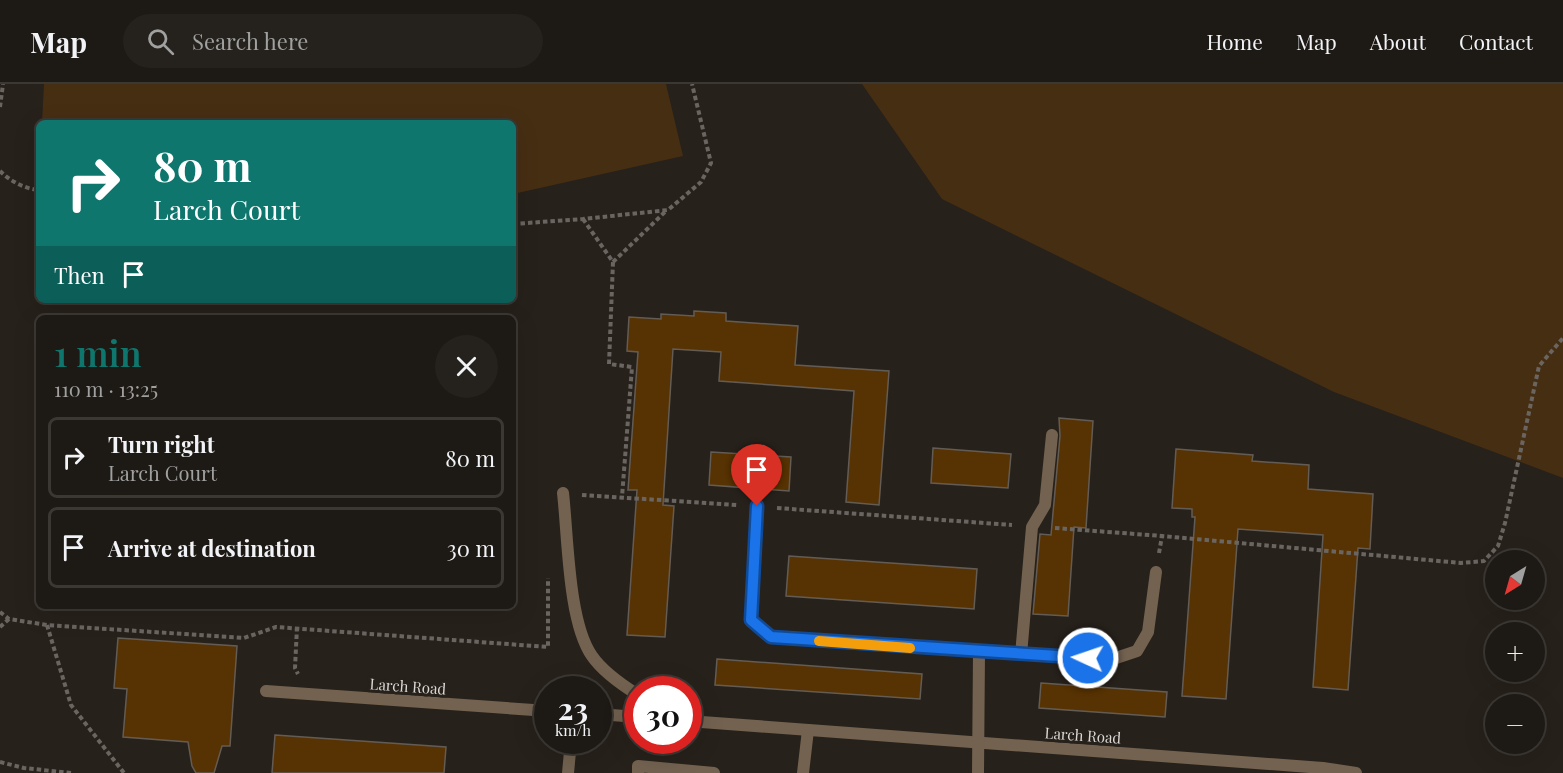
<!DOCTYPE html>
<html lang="en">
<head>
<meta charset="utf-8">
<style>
  :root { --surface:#1d1914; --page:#25221d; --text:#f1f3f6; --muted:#a0a0a0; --line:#3b3834; --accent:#0f766e }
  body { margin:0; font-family:"Playfair Display",serif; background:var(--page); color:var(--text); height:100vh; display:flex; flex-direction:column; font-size:22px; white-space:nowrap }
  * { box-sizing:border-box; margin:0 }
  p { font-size:20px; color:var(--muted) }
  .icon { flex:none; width:33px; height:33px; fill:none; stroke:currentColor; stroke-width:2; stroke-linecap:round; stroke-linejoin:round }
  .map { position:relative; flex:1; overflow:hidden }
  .side { position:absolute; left:36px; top:231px; width:480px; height:294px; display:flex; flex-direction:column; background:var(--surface); border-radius:9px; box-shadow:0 6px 24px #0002,0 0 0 2px var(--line) }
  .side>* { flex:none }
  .banner { position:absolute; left:36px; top:36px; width:480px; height:183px; border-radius:9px; box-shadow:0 6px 24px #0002,0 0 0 2px var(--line); background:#0f766e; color:#fff; overflow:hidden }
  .needle { width:39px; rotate:217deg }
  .fabs { position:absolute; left:1485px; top:466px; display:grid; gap:12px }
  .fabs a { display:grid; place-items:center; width:60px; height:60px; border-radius:50%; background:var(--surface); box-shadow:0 6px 24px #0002,0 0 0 2px var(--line); font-size:30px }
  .speed { position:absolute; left:534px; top:592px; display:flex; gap:12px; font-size:30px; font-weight:700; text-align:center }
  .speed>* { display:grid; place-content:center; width:78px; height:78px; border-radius:50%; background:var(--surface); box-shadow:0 6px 24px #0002,0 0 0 2px var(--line); line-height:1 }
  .speed small { font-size:15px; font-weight:400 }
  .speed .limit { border:9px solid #d22; background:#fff; color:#111 }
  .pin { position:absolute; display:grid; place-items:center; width:51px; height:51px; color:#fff; margin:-62px -26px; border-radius:50% 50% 50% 0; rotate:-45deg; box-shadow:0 0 6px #0007 }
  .pin .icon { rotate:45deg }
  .me { position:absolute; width:66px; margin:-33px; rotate:273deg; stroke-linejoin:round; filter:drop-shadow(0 0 4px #0008) }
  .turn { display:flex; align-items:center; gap:21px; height:126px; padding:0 18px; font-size:27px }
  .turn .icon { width:78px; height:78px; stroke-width:2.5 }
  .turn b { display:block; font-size:42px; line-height:51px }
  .then { display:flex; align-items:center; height:57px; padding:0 18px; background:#0003; gap:12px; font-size:22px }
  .round { display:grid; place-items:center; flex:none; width:63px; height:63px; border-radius:32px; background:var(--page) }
  .headline { display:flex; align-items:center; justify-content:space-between; height:102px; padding:0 18px }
  h1 { font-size:36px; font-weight:600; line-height:45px; color:var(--accent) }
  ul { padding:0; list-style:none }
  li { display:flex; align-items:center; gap:18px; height:81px; margin:0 12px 9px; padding:0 6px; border:3px solid var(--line); border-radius:9px }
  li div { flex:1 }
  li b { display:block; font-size:22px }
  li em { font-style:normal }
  header { display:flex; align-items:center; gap:36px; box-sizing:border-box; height:84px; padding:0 30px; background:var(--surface); border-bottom:2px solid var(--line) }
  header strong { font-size:28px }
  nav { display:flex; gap:33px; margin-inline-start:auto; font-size:21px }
  .search { width:420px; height:54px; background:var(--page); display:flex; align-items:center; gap:15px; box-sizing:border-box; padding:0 21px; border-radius:33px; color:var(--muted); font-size:22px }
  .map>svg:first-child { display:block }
  .green { fill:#462e13 }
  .building { fill:#573202; stroke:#635c55; stroke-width:1.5 }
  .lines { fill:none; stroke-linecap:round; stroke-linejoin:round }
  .path { stroke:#6a6560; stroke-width:4; stroke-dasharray:4.5 3; stroke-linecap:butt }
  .lane { stroke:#736250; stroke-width:12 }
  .street { stroke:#736250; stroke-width:12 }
  .route-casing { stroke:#114b97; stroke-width:15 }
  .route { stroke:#1a73e8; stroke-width:10 }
  .slow { stroke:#f59e0b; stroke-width:10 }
  .labels { text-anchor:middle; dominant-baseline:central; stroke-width:6; stroke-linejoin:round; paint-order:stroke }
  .street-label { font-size:15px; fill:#dbd7d4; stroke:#27211b }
</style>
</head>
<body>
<header>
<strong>Map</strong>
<div class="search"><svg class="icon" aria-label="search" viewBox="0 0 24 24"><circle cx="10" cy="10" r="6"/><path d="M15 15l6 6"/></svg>Search here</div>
<nav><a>Home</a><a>Map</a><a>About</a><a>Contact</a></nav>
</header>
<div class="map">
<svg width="1563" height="689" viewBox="0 0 1563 689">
  <rect width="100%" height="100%" fill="#27211b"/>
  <g class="green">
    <path d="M 44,0 L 666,0 L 683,72 L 513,110 L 513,39 L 42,39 Z"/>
    <path d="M 862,0 L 1563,0 L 1563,394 L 1334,308 L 942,115 Z"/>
  </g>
  <g class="building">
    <path d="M 694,227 L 726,229 L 726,237 L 798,242 L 795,281 L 889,287 L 879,421 L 846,418 L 854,307 L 719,297 L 721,268 L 673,265 L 663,421 L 674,422 L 665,553 L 627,551 L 637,406 L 628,406 L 638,268 L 627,267 L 629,233 L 661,235 L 661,230 L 694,232 Z"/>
    <path d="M 1059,334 L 1093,337 L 1086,444 L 1074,443 L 1068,532 L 1033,530 L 1040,450 L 1051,451 L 1060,352 Z"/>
    <path d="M 933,364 L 1011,370 L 1008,404 L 931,399 Z"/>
    <path d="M 1176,365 L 1253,371 L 1252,377 L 1309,381 L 1308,405 L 1373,410 L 1370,465 L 1358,464 L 1348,606 L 1313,603 L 1323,451 L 1238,445 L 1226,615 L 1182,612 L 1195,433 L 1192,433 L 1192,425 L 1172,424 Z"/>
    <path d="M 711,368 L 791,373 L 789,407 L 709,401 Z"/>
    <path d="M 789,472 L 977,485 L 974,525 L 786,512 Z"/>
    <path d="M 118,554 L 237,562 L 230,662 L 222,662 L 214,689 L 196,689 L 192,682 L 188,658 L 123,653 L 127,605 L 114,604 Z"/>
    <path d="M 717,575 L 922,590 L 920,615 L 715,601 Z"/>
    <path d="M 1041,599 L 1167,608 L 1165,633 L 1039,624 Z"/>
    <path d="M 275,651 L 446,663 L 444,689 L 272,689 Z"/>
  </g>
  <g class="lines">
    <g class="path">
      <path d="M 0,23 L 3,0"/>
      <path d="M 0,87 C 10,97 25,105 39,106"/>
      <path d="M 583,135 L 613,178 L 609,280 L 632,283 L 622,413"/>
      <path d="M 513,140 L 583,135 L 668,126 L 701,98 L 711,79 L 692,0"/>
      <path d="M 613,178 L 667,126"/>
      <path d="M 582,411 L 737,421"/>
      <path d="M 777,424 L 1012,441"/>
      <path d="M 1055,444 L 1162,452"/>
      <path d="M 1159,469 L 1162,452 L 1461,479 L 1484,477 L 1498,462 L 1505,439 L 1539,282 L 1563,254"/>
      <path d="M 0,528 L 9,535 L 47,541 L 244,554 L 276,543 L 548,563 L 548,494"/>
      <path d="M 47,541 L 71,621 L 124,689"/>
      <path d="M 0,543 L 9,535"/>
      <path d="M 297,543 L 295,584 L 298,590"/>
      <path d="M 0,678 L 24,684 L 71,689"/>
    </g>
    <g class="lane">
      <path d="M 563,409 C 568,452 568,538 592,572 C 603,588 622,601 638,611"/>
      <path d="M 1021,571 L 1032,443 L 1045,421 L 1052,351"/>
      <path d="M 638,689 L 638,682 L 714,689"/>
    </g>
    <g class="street">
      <path d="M 757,422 L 751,536 L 771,553 L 1110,576 L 1137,567 L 1148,548 L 1156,488"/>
      <path d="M 266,607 L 548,627"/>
      <path d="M 598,630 L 638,633"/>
      <path d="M 688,637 L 1323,684 L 1356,689"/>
      <path d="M 568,689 L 571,657"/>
      <path d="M 803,689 L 808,646"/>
      <path d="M 978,689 L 979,569"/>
    </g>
  </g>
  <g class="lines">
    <g class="route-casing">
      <path id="route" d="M 757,422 L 751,536 L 771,553 L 1088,574"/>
    </g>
    <use href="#route" class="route"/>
    <path class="slow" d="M 819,557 L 910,564"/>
  </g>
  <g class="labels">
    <g class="street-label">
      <text transform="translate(408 602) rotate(4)">Larch Road</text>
      <text transform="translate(1083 651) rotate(4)">Larch Road</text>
    </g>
  </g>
</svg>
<div class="fabs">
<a><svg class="needle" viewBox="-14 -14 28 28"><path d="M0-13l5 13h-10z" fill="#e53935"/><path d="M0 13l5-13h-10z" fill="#a0a0a0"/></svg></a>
<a>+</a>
<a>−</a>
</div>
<div class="speed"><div>23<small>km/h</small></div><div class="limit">30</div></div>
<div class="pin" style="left:757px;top:422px;background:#d93025"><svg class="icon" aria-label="arrive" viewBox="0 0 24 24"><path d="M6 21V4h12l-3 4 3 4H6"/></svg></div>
<svg class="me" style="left:1088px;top:574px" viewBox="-20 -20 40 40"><circle r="17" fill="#1a73e8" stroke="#fff" stroke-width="3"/><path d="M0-11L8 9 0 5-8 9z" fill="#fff"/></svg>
<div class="banner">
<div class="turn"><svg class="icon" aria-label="right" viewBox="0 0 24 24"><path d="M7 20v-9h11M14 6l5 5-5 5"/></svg><div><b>80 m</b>Larch Court</div></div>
<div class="then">Then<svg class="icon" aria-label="arrive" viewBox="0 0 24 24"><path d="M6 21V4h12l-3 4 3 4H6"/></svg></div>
</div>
<section class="side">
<div class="headline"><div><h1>1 min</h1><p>110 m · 13:25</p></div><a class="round"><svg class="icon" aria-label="close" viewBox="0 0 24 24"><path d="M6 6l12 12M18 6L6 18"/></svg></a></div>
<ul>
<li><svg class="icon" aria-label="right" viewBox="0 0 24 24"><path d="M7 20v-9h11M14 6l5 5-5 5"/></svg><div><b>Turn right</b><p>Larch Court</p></div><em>80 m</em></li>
<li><svg class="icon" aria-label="arrive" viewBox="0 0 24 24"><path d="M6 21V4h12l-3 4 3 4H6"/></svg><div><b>Arrive at destination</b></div><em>30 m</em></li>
</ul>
</section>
</div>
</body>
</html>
